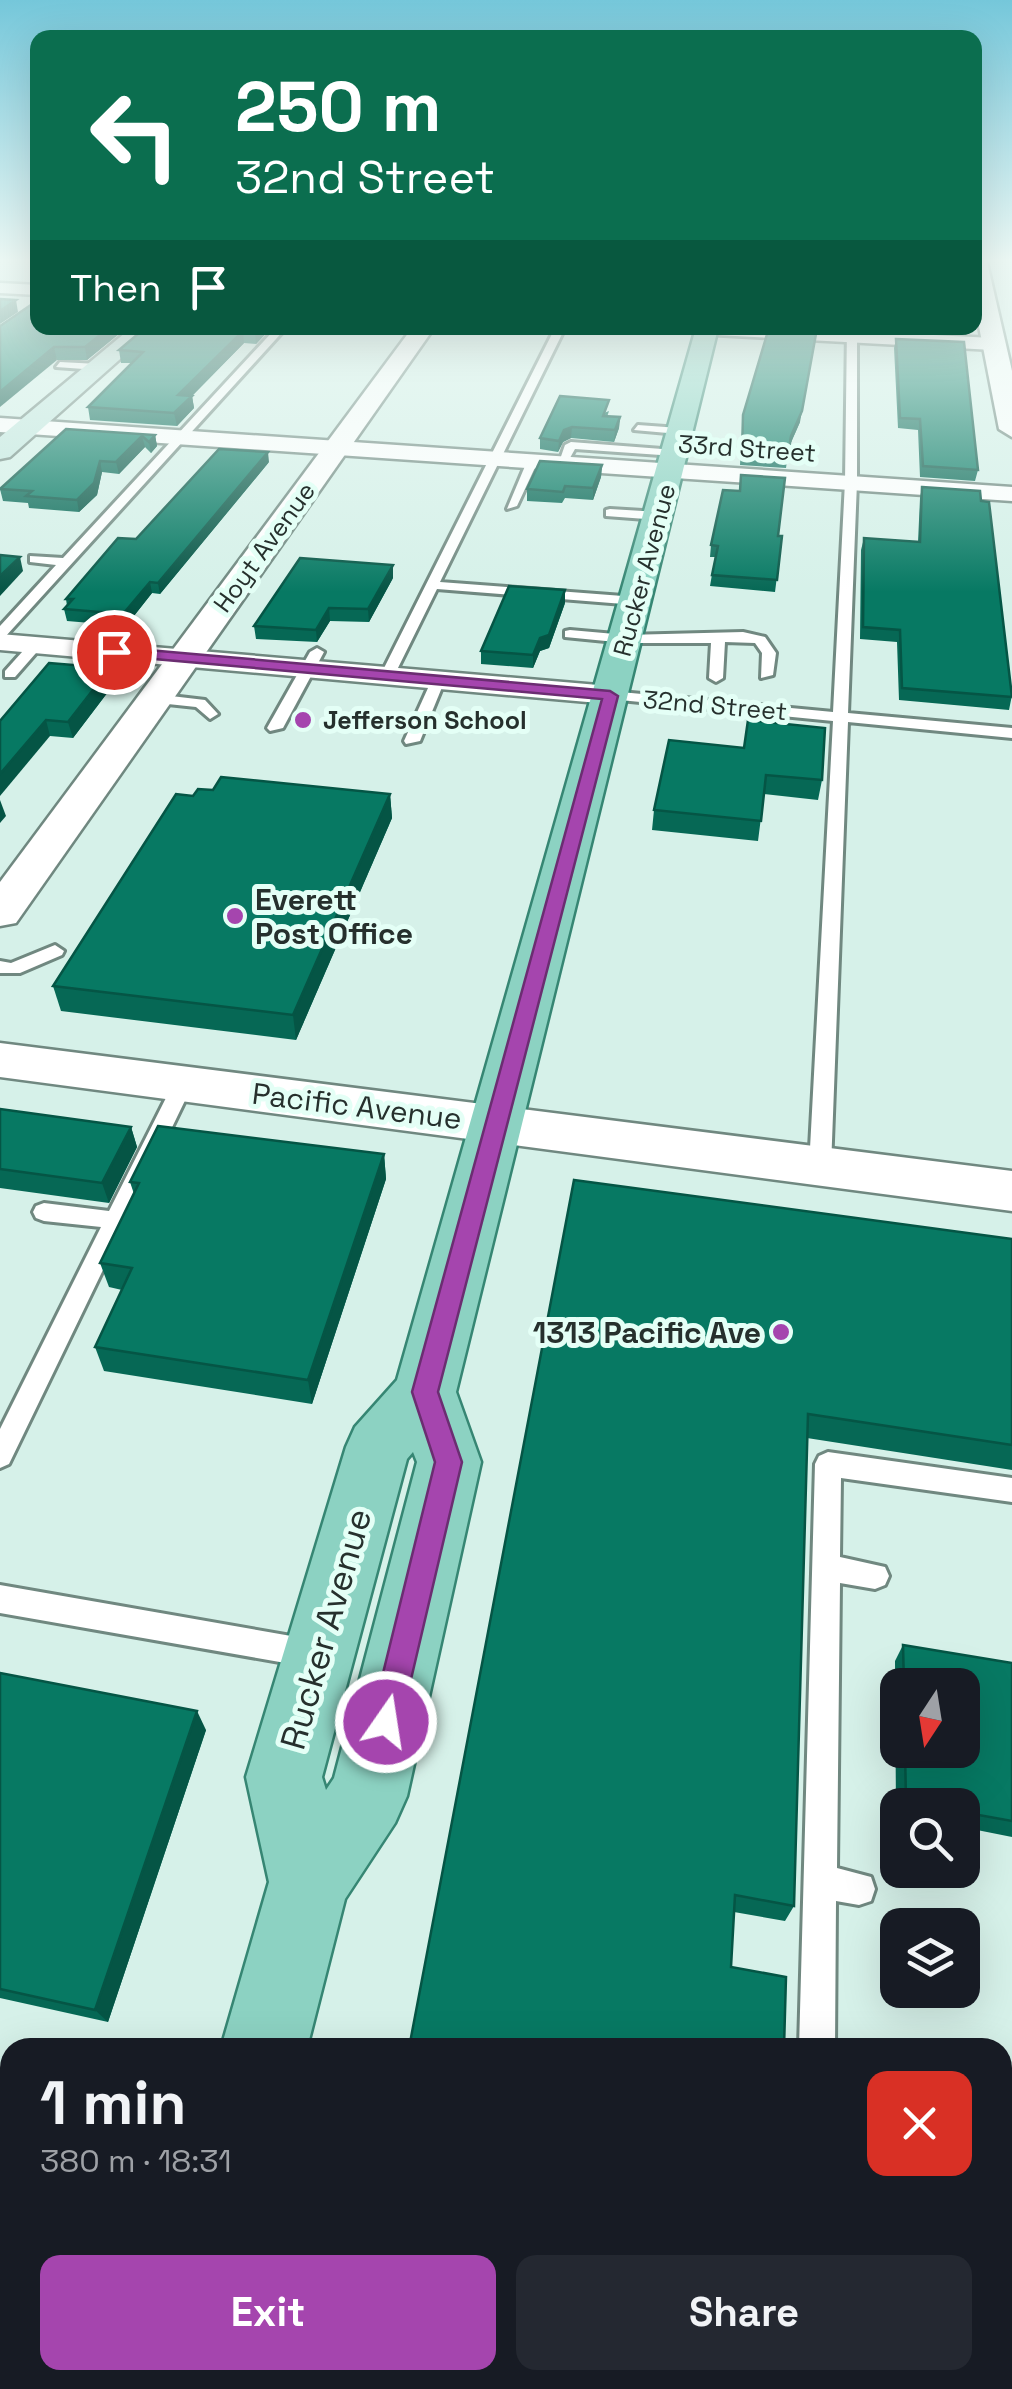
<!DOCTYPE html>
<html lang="en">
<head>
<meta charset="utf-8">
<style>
  :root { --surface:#171b24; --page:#242831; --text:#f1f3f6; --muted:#9ea1a6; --accent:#a545ae }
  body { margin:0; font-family:"Space Grotesk",sans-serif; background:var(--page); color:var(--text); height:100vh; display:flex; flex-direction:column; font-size:38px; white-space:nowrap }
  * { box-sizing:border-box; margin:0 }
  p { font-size:32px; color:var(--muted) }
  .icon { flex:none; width:55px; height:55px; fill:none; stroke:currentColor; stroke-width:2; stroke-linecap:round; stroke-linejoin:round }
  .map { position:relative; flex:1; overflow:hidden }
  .side { position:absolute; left:0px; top:2038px; width:1012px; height:352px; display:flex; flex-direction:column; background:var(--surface); border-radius:30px 30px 0 0; box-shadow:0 10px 40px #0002 }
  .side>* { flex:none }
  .top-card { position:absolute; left:30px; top:30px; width:952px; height:305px; border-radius:20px; box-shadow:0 10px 40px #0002; background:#0b6e4f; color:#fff; overflow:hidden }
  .needle { width:65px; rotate:192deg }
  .fabs { position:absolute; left:880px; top:1668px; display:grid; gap:20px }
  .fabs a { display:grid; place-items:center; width:100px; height:100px; border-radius:20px; background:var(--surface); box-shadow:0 10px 40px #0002; font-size:50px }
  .pin { position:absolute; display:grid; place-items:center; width:85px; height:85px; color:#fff; margin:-42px; border:5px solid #fff; border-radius:50%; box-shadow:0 2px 10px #0007 }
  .me { position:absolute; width:110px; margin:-55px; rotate:13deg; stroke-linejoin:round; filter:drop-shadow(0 0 8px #0008) }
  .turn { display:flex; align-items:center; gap:35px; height:210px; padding:0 40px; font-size:45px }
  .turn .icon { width:130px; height:130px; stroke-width:2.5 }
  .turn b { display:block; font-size:70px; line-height:85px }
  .then { display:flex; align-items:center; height:95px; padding:0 40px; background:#0003; gap:20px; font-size:38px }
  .round { display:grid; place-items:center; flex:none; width:105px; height:105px; border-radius:20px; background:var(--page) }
  .summary { display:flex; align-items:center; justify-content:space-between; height:170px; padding:0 40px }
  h1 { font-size:60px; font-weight:600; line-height:75px }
  .primary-button { display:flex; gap:20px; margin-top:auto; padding:20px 40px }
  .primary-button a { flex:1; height:115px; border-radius:20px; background:var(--accent); color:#fff; font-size:40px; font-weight:600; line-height:115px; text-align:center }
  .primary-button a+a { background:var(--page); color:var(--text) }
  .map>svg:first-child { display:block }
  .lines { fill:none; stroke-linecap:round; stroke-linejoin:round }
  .service-casing { stroke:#708880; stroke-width:6 }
  .minor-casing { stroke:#708880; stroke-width:5 }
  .tertiary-casing { stroke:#708880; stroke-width:5 }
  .secondary-casing { stroke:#708880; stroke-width:5 }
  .primary-casing { stroke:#368673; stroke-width:5 }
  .service { fill:#fff; fill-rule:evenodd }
  .minor { fill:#fff; fill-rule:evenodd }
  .tertiary { fill:#fff; fill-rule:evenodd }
  .secondary { fill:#c5e8e0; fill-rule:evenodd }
  .primary { fill:#8cd2c2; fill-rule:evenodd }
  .wall { fill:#066855; fill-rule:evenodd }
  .shaded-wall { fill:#055545 }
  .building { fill:#077963; stroke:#055545; stroke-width:2.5 }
  .route { fill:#a545ae; stroke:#6b2d71; stroke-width:2.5 }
  .poi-dot { fill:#a545ae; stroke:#e4fff6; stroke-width:4 }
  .labels { text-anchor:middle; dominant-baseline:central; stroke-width:10; stroke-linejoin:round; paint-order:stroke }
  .far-street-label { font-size:25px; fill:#26302d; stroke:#e4fff6 }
  .far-poi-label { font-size:25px; font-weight:bold; fill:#26302d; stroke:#e4fff6; text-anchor:start }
  .poi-label { font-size:30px; font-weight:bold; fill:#26302d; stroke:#e4fff6; text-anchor:start }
  .street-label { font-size:30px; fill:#26302d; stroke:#e4fff6 }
  .near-street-label { font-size:35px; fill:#26302d; stroke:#e4fff6 }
</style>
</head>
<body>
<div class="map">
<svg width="1012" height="2389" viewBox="0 0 1012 2389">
  <rect width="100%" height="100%" fill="#d6f1e9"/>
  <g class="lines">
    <g class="service-casing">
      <g id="service">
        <path d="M 276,328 L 286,328 L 5,637 L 0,638 L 0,626 L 56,565 L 30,562 L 30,556 L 63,558 Z"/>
        <path d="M 555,328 L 565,328 L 440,582 L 636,597 L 643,601 L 636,605 L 437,589 L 394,676 L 382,679 L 380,676 Z"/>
        <path d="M 847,328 L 857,328 L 857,482 L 848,713 L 1012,728 L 1012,738 L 848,722 L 831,1167 L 820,1175 L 809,1167 L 833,721 L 610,699 L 603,695 L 610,691 L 833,712 L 845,482 Z"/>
        <path d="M 60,362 L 98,364 L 103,367 L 98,370 L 56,367 Z"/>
        <path d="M 638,425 L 679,428 L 684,431 L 679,434 L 634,430 Z"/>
        <path d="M 571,442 L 675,450 L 681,453 L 675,456 L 575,449 L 566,465 L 558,465 L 565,445 Z"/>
        <path d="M 528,459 L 538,461 L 517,506 L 507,509 Z"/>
        <path d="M 610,509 L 659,512 L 665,516 L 659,520 L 606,516 L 606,510 Z"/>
        <path d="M 570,630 L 626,635 L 743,632 L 765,637 L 776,653 L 773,675 L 761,678 L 762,653 L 755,643 L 725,642 L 723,678 L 716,682 L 709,678 L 711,643 L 626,643 L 565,637 L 565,631 Z"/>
        <path d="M 31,642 L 43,645 L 15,677 L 5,677 L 5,671 Z"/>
        <path d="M 317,648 L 324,652 L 283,728 L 270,731 L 267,728 L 310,652 Z"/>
        <path d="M 433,677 L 445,680 L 420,741 L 406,744 L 404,741 Z"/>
        <path d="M 154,694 L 205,700 L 218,714 L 210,719 L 196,707 L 149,702 L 149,696 Z"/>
        <path d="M 55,945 L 64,951 L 62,955 L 20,973 L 0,973 L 0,961 L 11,963 Z"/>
        <path d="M 183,1077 L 193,1084 L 9,1464 L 0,1468 L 0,1429 L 101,1227 L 44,1221 L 36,1218 L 33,1212 L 36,1206 L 44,1203 L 109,1211 L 173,1084 Z"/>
        <path d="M 828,1452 L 1012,1478 L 1012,1502 L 841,1478 L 840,1557 L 885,1567 L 889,1576 L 885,1585 L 875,1589 L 840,1583 L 837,1868 L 871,1877 L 875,1889 L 871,1901 L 859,1905 L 836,1901 L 835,2048 L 799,2048 L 815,1464 L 819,1456 Z"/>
        <path d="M 0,1585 L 314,1640 L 324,1644 L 329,1654 L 324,1664 L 314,1668 L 0,1613 Z"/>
        <path d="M 788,2380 L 828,2380 L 827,2389 L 787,2389 Z"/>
      </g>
    </g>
    <g class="minor-casing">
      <g id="minor">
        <path d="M 0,283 L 38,285 L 38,295 L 0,293 Z"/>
        <path d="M 688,328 L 793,328 L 993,338 L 1003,344 L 993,350 L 697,334 Z"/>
        <path d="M 0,418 L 1012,487 L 1012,501 L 0,432 Z"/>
        <path d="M 0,634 L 610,686 L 621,689 L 625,695 L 621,701 L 610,704 L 0,650 Z"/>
      </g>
    </g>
    <g class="tertiary-casing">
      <g id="tertiary">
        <path d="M 975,258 L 986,258 L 1012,371 L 1012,437 L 999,429 L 975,306 Z"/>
        <path d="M 412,328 L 434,328 L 16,923 L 0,926 L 0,882 Z"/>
        <path d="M 0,1043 L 1012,1171 L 1012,1211 L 0,1077 Z"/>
        <path d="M 0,2086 L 10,2088 L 10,2178 L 0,2176 Z"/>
        <path d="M 1002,2312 L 1012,2314 L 1012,2389 L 965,2389 L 961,2380 L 1002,2380 Z"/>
      </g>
    </g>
    <g class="secondary-casing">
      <path id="secondary" d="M 131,328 L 155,328 L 10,457 L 0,459 L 0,437 Z"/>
    </g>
    <g class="primary-casing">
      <g id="primary">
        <path d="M 696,328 L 718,328 L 456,1392 L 481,1462 L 407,1796 L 395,1823 L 345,1899 L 307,2048 L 221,2048 L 269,1882 L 246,1777 L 346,1447 L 355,1427 L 397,1380 ZM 413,1452 L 417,1462 L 334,1778 L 326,1790 L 322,1777 L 407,1459 Z"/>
        <path d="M 126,2380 L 224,2380 L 223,2389 L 123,2389 Z"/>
      </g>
    </g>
    <use href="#service" class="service"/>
    <use href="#minor" class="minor"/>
    <use href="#tertiary" class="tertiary"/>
    <use href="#secondary" class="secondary"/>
    <use href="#primary" class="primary"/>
  </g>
  <g class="wall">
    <path d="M 38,328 L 126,328 L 87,360 L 57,360 Z"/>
    <path d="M 145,328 L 271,328 L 256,344 L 244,343 L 192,396 L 194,408 L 177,426 L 90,420 L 88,407 L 131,363 L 121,363 L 119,350 Z"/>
    <path d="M 893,328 L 959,328 L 958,332 L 893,329 Z"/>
    <path d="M 896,339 L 978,470 L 975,481 L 920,477 L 918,430 L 898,428 L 894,348 Z"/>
    <path d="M 609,411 L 607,417 L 620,417 L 619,428 L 614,442 L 571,438 L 563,442 L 558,452 L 540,449 L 540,438 Z"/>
    <path d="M 743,415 L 800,422 L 789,447 L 786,468 L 740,465 Z"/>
    <path d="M 66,429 L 155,435 L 157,446 L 151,453 L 145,447 L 119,474 L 102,472 L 97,495 L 79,512 L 29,508 L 28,503 L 3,501 L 0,489 Z"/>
    <path d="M 269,462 L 160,594 L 152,593 L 126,626 L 67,621 L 64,609 L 67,606 L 66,599 L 136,539 Z"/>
    <path d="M 602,465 L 601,477 L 593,500 L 565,498 L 562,503 L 527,501 L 527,489 Z"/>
    <path d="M 741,475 L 778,536 L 782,536 L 775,592 L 710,586 L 715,557 L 710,557 L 711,545 L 739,491 Z"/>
    <path d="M 922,487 L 1012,695 L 1009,710 L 899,700 L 897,642 L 860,639 L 861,550 L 864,538 L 918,542 L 920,498 Z"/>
    <path d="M 393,578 L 369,622 L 330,621 L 317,642 L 256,639 L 254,626 Z"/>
    <path d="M 565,603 L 549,648 L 540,651 L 533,668 L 481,664 L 481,651 Z"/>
    <path d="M 110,668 L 114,684 L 73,738 L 50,736 L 0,721 Z"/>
    <path d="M 669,740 L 822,780 L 818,800 L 764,794 L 758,841 L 652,830 L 654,810 Z"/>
    <path d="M 213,790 L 390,794 L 392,818 L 296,1040 L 61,1011 L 53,986 L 193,796 Z"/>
    <path d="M 0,1109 L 131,1127 L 137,1147 L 109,1203 L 0,1188 Z"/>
    <path d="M 384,1154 L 386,1179 L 312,1404 L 104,1371 L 95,1347 L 122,1290 L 109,1287 L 100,1263 L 134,1194 L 130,1182 Z"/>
    <path d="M 574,1180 L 1012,1239 L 1012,1470 L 807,1438 L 794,1906 L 785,1921 L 734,1912 L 409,2048 Z"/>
    <path d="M 903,1645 L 1012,1663 L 1012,1837 L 962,1827 L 962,1805 L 898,1805 L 896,1815 L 895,1661 ZM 898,1685 L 962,1685 L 962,1750 L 898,1750 Z"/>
    <path d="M 0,1673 L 206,1730 L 108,2022 L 0,1998 Z"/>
  </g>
  <g class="shaded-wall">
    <path d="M 16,300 L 18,312 L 0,324 L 0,311 Z"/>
    <path d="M 109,328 L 126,328 L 87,360 L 85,347 Z"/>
    <path d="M 259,328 L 271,328 L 256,344 L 255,332 Z"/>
    <path d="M 243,331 L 244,343 L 192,396 L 194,408 L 177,426 L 174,413 L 178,395 Z"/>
    <path d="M 816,334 L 800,422 L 789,447 L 791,436 Z"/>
    <path d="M 54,347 L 57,360 L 0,407 L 0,392 Z"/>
    <path d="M 620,417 L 619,428 L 614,442 L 615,430 Z"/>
    <path d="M 572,427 L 571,438 L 563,442 L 558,452 L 559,441 L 564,430 Z"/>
    <path d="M 155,435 L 157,446 L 151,453 L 149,442 Z"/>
    <path d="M 142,436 L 145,447 L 119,474 L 116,462 Z"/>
    <path d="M 268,452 L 269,462 L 160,594 L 158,583 Z"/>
    <path d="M 100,461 L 102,472 L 97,495 L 79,512 L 77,500 Z"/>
    <path d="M 602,465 L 601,477 L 593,500 L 593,488 Z"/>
    <path d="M 20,557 L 23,571 L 0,596 L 0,576 Z"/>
    <path d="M 393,565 L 393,578 L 369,622 L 368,609 Z"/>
    <path d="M 150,582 L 152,593 L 126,626 L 123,614 Z"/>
    <path d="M 565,590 L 565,603 L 549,648 L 540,651 L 533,668 L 533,655 L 540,638 Z"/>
    <path d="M 329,608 L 330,621 L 317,642 L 316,630 Z"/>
    <path d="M 110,668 L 114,684 L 73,738 L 68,722 Z"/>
    <path d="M 46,720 L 50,736 L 0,796 L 0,774 Z"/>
    <path d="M 390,794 L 392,818 L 296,1040 L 293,1015 Z"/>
    <path d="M 0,800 L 6,816 L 0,823 Z"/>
    <path d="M 131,1127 L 137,1147 L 109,1203 L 102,1183 Z"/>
    <path d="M 384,1154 L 386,1179 L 312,1404 L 308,1380 Z"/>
    <path d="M 197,1711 L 206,1730 L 108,2022 L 95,2010 Z"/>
  </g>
  <g class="building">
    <path d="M 0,299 L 16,300 L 0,311 Z"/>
    <path d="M 38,300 L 38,328 L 109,328 L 85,347 L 54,347 L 0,392 L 0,326 Z"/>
    <path d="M 145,328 L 259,328 L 255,332 L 243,331 L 178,395 L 192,396 L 174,413 L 88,407 L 143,352 L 119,350 Z"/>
    <path d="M 768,331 L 816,334 L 802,411 L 791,436 L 788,456 L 742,453 L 743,415 Z"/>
    <path d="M 896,339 L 964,342 L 978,470 L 923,466 L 920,419 L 900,418 Z"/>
    <path d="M 560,396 L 609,400 L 603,416 L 620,417 L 615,430 L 572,427 L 564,430 L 559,441 L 540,438 Z"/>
    <path d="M 66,429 L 155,435 L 149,442 L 142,436 L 116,462 L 100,461 L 94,483 L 77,500 L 26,496 L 32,491 L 0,489 Z"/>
    <path d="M 219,449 L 268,452 L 158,583 L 150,582 L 123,614 L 64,609 L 73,599 L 66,599 L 118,538 L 136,539 Z"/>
    <path d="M 540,461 L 602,465 L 593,488 L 565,486 L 563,492 L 527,489 Z"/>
    <path d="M 741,475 L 785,478 L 778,536 L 782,536 L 777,580 L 712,575 L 718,546 L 711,545 L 723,490 L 740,491 Z"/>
    <path d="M 922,487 L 980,491 L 981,501 L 989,502 L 1012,697 L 902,688 L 900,630 L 863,627 L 864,538 L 920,542 Z"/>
    <path d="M 0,555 L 20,557 L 0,576 Z"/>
    <path d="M 300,558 L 393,565 L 368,609 L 329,608 L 316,630 L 254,626 Z"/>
    <path d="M 509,586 L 565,590 L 549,635 L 540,638 L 533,655 L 481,651 Z"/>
    <path d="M 49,663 L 110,668 L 68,722 L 46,720 L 0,774 L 0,721 Z"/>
    <path d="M 748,720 L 825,728 L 822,780 L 766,775 L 761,821 L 654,810 L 669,740 L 744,748 Z"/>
    <path d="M 221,777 L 390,794 L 293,1015 L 53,986 L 176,794 L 193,796 L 198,789 L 213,790 Z"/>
    <path d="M 0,1109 L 131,1127 L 102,1183 L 0,1169 Z"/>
    <path d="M 158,1126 L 384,1154 L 308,1380 L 95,1347 L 132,1268 L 100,1263 L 139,1183 L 130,1182 Z"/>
    <path d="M 574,1180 L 1012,1239 L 1012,1445 L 808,1414 L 794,1906 L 735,1895 L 731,1967 L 786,1977 L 784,2048 L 409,2048 Z"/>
    <path d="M 903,1645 L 1012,1663 L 1012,1821 L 962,1812 L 962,1805 L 925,1805 L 906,1801 L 905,1750 L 962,1750 L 962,1685 L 904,1685 Z"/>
    <path d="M 0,1673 L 197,1711 L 95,2010 L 0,1989 Z"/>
  </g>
  <linearGradient id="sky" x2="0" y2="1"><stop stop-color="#75c7da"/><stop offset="0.44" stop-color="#edf9f5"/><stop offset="1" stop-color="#edf9f5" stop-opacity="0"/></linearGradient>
  <rect width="1012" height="592" fill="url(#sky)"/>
  <path class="route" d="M 114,647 L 610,691 L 618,696 L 438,1392 L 462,1462 L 401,1722 L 397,1733 L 386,1737 L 375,1733 L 371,1722 L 435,1462 L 412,1392 L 602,699 L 109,655 L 107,652 Z"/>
  <g class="poi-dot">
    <circle cx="303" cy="720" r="10"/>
    <circle cx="235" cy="916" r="10"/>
    <circle cx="781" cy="1332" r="10"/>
  </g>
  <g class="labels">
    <g class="far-street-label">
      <text transform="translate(747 448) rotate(4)">33rd Street</text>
      <text transform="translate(264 547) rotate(-54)">Hoyt Avenue</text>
      <text transform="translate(644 570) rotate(-75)">Rucker Avenue</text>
      <text transform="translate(715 705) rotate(5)">32nd Street</text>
    </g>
    <g class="far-poi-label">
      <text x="323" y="720">Jefferson School</text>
    </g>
    <g class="poi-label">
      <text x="255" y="899">Everett<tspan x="255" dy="34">Post Office</tspan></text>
      <text x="761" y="1332" text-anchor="end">1313 Pacific Ave</text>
    </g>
    <g class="street-label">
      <text transform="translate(357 1106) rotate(7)">Pacific Avenue</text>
    </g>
    <g class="near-street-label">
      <text transform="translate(326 1629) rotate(-74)">Rucker Avenue</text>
    </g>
  </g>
</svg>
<div class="fabs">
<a><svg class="needle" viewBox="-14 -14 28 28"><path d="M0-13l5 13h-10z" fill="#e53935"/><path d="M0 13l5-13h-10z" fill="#9ea1a6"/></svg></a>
<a><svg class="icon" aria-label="search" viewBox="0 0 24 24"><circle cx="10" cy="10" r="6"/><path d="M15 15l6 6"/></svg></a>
<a><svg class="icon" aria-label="layers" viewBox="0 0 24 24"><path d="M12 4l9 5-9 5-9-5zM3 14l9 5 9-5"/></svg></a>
</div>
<div class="pin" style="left:114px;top:652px;background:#d93025"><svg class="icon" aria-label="arrive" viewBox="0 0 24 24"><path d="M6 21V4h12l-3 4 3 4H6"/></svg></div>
<svg class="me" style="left:386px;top:1722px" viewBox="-20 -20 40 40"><circle r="17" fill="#a545ae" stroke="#fff" stroke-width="3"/><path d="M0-11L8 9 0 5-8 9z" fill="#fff"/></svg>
<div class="top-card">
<div class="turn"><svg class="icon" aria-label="left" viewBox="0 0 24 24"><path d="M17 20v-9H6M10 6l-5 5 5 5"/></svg><div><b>250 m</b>32nd Street</div></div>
<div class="then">Then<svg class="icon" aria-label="arrive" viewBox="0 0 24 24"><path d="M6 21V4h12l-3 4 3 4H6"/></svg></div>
</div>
<section class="side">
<div class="summary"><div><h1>1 min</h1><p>380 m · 18:31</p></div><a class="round" style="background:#d93025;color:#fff"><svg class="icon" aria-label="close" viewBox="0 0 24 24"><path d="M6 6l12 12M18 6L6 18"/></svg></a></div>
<div class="primary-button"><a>Exit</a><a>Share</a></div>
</section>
</div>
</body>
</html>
